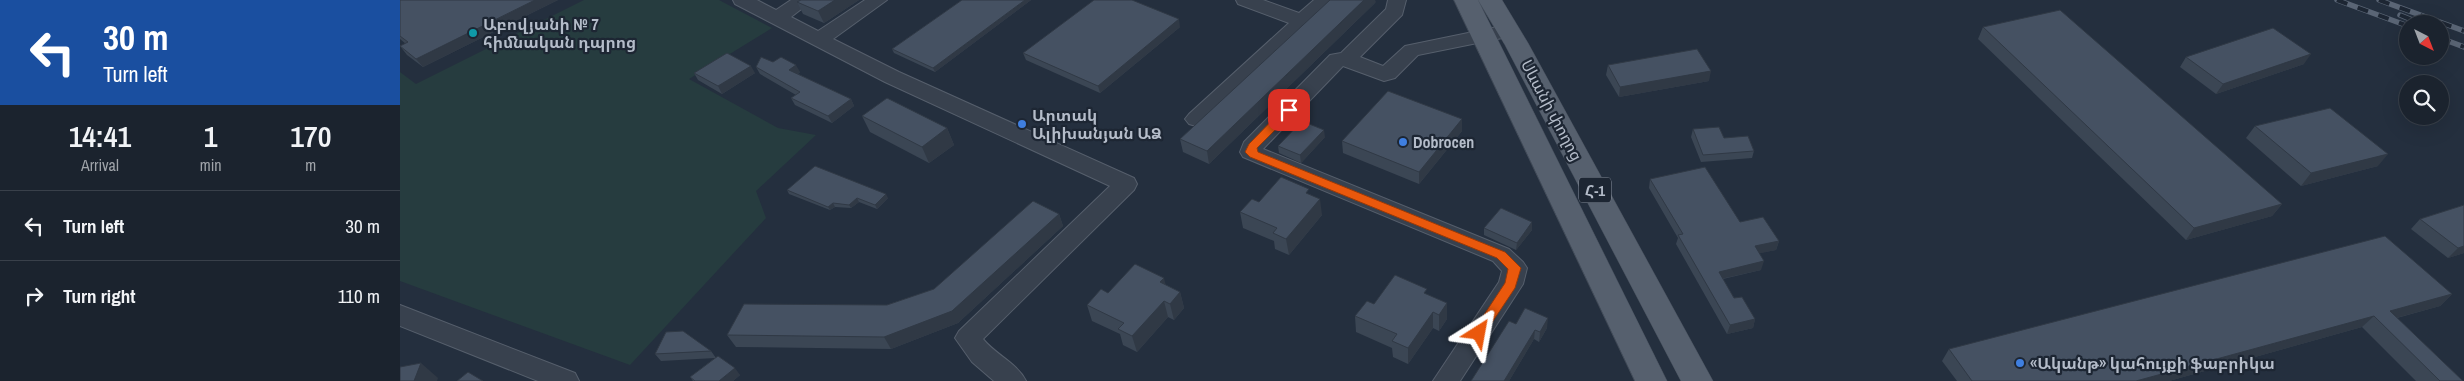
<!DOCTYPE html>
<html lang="en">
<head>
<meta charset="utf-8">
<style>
  :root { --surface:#1b232e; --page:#242b36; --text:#f1f3f6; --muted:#a0a4aa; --line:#39404a }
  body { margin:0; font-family:"Archivo Narrow","Noto Sans Armenian",sans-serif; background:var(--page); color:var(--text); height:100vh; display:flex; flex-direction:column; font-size:19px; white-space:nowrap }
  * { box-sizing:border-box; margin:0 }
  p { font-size:16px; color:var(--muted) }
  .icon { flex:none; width:28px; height:28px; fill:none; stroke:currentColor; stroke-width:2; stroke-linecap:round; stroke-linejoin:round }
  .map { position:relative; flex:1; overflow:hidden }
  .drawer { display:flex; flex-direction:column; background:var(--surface); width:400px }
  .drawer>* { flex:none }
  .guide { background:#1a4fa0; color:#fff; overflow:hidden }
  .needle { width:32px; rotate:138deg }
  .fabs { position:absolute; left:1999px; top:15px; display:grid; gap:10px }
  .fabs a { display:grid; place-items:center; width:50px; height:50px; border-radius:50%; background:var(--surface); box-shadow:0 5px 20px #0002,0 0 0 1px var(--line); font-size:25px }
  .pin { position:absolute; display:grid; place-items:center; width:42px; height:42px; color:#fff; margin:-21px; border-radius:10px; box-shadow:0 2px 8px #0006 }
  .me { position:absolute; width:55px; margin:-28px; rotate:34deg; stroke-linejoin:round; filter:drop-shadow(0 0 4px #0008) }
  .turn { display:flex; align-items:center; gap:18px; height:105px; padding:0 20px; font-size:22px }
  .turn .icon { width:65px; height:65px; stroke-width:2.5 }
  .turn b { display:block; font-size:35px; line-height:42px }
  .eta { display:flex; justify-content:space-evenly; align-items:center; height:85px; text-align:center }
  .eta b { font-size:30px; font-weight:600; line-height:35px }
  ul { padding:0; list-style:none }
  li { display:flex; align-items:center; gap:15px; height:70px; padding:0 20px; border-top:1px solid var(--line) }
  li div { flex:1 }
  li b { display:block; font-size:19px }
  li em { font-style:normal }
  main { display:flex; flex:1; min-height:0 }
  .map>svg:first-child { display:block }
  .green { fill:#263c3f }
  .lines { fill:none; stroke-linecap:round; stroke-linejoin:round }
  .minor-casing { stroke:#565f6c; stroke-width:2 }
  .major-casing { stroke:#414a57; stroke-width:1 }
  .minor { fill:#38414e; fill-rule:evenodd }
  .major { fill:#56606e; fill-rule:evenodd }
  .rail-casing { stroke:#5a6575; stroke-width:5.5 }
  .rail { stroke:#1d2633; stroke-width:4; stroke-dasharray:11; stroke-linecap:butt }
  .wall { fill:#3b4654 }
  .shaded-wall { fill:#303945 }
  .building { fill:#455162; stroke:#303945 }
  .route { fill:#ea580c; stroke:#983908 }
  .culture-dot { fill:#0f9aa8; stroke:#1d2633; stroke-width:2 }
  .shop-dot { fill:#3f7fe0; stroke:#1d2633; stroke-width:2 }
  .labels { text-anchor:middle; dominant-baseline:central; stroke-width:4.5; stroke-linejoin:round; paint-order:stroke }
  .shield { fill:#1d2633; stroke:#878f9c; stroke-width:1 }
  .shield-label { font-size:15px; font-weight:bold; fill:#b4bcc9 }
  .poi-label { font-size:16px; font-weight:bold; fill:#b4bcc9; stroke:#1d2633; text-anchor:start }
  .street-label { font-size:16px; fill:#b4bcc9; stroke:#1d2633 }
</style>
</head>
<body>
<main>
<section class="drawer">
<div class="guide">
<div class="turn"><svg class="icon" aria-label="left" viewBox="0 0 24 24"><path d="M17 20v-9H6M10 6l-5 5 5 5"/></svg><div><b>30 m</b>Turn left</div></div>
</div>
<div class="eta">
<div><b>14:41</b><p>Arrival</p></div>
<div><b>1</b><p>min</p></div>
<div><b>170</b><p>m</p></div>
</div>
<ul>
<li><svg class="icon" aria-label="left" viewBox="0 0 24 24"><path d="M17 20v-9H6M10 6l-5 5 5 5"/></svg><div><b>Turn left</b></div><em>30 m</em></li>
<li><svg class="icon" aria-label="right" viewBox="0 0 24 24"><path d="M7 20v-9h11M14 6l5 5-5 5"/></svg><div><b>Turn right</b></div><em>110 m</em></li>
</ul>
</section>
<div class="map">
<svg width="2064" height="381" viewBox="0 0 2064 381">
  <rect width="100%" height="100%" fill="#242f3e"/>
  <path class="green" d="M 184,0 L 319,0 L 372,28 L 289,79 L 378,128 L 416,135 L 356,191 L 366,218 L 230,365 L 0,281 L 0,72 L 16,84 Z"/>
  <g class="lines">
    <g class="minor-casing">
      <g id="minor">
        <path d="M 333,0 L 357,0 L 376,10 L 391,0 L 413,0 L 391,17 L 418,31 L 465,0 L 487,0 L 433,39 L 499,72 L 734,178 L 737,184 L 734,190 L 583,339 C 596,355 617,363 626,381 L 594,381 L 572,362 L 555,338 L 559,331 L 710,186 L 485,82 L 335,4 Z"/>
        <path d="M 836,0 L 863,0 L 899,13 L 914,0 L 934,0 L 803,124 L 796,126 L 789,124 L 785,119 L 789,114 L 889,23 L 838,4 Z"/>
        <path d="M 988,0 L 1006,0 L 1002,15 L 960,57 L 983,66 L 1005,46 L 1107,25 L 1114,27 L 1117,31 L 1114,35 L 1107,37 L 1018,55 L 995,78 L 984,81 L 943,66 L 863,149 L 1109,249 L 1123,262 L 1127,268 L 1123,284 L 1060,381 L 1033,381 L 1099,282 L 1102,271 L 1093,261 L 843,157 L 840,152 L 844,142 L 930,55 L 941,53 L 986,9 Z"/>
        <path d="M 0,305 L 175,373 L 179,381 L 138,381 L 0,326 Z"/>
      </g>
    </g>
    <g class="major-casing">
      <g id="major">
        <path d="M 1054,0 L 1078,0 L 1267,381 L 1235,381 Z"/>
        <path d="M 1078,0 L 1102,0 L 1128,43 L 1313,381 L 1281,381 L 1105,45 Z"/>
      </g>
    </g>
    <use href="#minor" class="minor"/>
    <use href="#major" class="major"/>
    <g class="rail-casing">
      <g id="rail">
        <path d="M 1937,0 L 2008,26"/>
        <path d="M 1979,0 L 2064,31"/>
        <path d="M 2000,15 L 2022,24"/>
        <path d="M 2040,38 L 2064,47"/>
      </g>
    </g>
    <use href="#rail" class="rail"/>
  </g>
  <g class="wall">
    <path d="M 0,0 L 158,0 L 23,67 L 7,55 L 0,46 L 6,44 L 0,39 Z"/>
    <path d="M 459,0 L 424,23 L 403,14 L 397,2 Z"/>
    <path d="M 562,0 L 631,0 L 535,72 L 494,53 L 492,49 Z"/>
    <path d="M 976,2 L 809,164 L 783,152 L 780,139 Z"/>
    <path d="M 780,27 L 700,93 L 626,60 L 623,53 Z"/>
    <path d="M 1583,27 L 1882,204 L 1872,216 L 1786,240 L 1578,39 Z"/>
    <path d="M 1786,57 L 1904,64 L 1816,94 L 1780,67 Z"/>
    <path d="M 373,62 L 400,72 L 398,74 L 451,99 L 454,106 L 432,123 L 395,105 L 391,98 L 396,95 L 360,74 L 356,67 Z"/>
    <path d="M 1208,65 L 1309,81 L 1219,97 L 1206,75 Z"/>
    <path d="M 294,73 L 355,73 L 322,94 L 298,80 Z"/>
    <path d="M 462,116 L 547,128 L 554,145 L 529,163 L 470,132 Z"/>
    <path d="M 1855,126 L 1978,166 L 1901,186 L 1846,138 Z"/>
    <path d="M 1293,129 L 1324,138 L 1354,151 L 1352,158 L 1301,162 L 1291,137 Z"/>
    <path d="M 1062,131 L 1019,184 L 943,153 L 942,141 Z"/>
    <path d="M 925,137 L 901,163 L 879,153 L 878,146 Z"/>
    <path d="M 1250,179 L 1379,241 L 1376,250 L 1359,253 L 1361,270 L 1323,279 L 1334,298 L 1355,319 L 1353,328 L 1327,334 L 1276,244 L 1278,238 L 1249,188 Z"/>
    <path d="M 387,190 L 488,198 L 477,209 L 459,202 L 451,208 L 435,207 L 430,210 L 389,194 Z"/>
    <path d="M 910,194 L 922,215 L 889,255 L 875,249 L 874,241 L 843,228 L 840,212 L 859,202 Z"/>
    <path d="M 2064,205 L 2064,253 L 2048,258 L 2011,229 L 2020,219 Z"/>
    <path d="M 659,214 L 663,226 L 558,323 L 491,349 L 336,347 L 327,335 L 487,305 L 534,289 Z"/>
    <path d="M 1084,228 L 1132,230 L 1116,250 L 1084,235 Z"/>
    <path d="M 766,285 L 780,292 L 784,308 L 774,320 L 768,317 L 737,352 L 723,345 L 720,334 L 692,321 L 687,305 L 708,293 Z"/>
    <path d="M 2052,294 L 2040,306 L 1997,318 L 2063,381 L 2016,381 L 1962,327 L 1769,381 L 1557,381 L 1542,361 L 1549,349 Z"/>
    <path d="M 1027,295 L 1047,303 L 1047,319 L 1039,331 L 1033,328 L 1008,364 L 993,357 L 992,348 L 956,332 L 955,316 L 974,304 Z"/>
    <path d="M 1116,324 L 1147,328 L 1139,342 L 1134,339 L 1109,381 L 1071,381 Z"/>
    <path d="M 311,351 L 316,358 L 340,375 L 333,381 L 293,381 L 290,377 L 315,358 L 261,361 L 255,354 Z"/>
  </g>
  <g class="shaded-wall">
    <path d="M 135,0 L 158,0 L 23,67 L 16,59 Z"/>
    <path d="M 435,0 L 459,0 L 424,23 L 418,11 Z"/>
    <path d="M 625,0 L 631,0 L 535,72 L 533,68 Z"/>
    <path d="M 964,0 L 975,0 L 976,2 L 809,164 L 807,151 Z"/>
    <path d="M 779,19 L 780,27 L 700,93 L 698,86 Z"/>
    <path d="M 1911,54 L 1904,64 L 1816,94 L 1823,84 Z"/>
    <path d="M 396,65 L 400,72 L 393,77 L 389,70 Z"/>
    <path d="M 351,66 L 355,73 L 322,94 L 318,86 Z"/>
    <path d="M 1311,71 L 1309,81 L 1219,97 L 1220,87 Z"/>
    <path d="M 451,99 L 454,106 L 432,123 L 428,116 Z"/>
    <path d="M 1062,119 L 1062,131 L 1019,184 L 1019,172 Z"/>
    <path d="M 547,128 L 554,145 L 529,163 L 522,147 Z"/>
    <path d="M 924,130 L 925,137 L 901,163 L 900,155 Z"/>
    <path d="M 1988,154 L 1978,166 L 1901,186 L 1911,173 Z"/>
    <path d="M 486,194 L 488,198 L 477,209 L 475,205 Z"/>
    <path d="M 457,198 L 459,202 L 451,208 L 449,205 Z"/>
    <path d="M 920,199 L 922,215 L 889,255 L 886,239 Z"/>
    <path d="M 433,203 L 435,207 L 430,210 L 428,207 Z"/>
    <path d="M 1882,204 L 1872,216 L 1786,240 L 1794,228 Z"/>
    <path d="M 659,214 L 663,226 L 558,323 L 491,349 L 484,337 Z"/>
    <path d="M 1132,222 L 1132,230 L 1116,250 L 1117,243 Z"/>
    <path d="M 1379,241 L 1376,250 L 1352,255 L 1355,246 Z"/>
    <path d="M 2064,246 L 2064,253 L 2048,258 L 2058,248 Z"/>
    <path d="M 1364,261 L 1361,270 L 1316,280 L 1319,272 Z"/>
    <path d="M 764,278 L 768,294 L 760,282 Z"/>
    <path d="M 780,292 L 784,308 L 774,320 L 770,304 Z"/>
    <path d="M 2052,294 L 2040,306 L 1981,322 L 1990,311 Z"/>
    <path d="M 764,301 L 768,317 L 737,352 L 732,336 Z"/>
    <path d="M 1047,303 L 1047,319 L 1039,331 L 1039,315 Z"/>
    <path d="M 1033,312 L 1033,328 L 1008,364 L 1008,348 Z"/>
    <path d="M 1974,316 L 1962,327 L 1769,381 L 1736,381 Z"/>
    <path d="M 1148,318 L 1147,328 L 1139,342 L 1140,332 Z"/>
    <path d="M 1355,319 L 1353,328 L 1327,334 L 1330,325 Z"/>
    <path d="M 1135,330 L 1134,339 L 1109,381 L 1104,381 Z"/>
    <path d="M 21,363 L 38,378 L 37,381 L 14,381 Z"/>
    <path d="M 335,368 L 340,375 L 333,381 L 319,381 Z"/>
  </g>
  <g class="building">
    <path d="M 0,0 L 135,0 L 16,59 L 0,46 L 8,42 L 0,36 Z"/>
    <path d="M 401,0 L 435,0 L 418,11 L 397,2 Z"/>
    <path d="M 562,0 L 625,0 L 533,68 L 492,49 Z"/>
    <path d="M 694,0 L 732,0 L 779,19 L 698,86 L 623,53 Z"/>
    <path d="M 930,0 L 964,0 L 807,151 L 780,139 Z"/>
    <path d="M 1660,10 L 1882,204 L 1794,228 L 1583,27 Z"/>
    <path d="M 1873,28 L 1911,54 L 1823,84 L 1786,57 Z"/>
    <path d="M 1297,49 L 1311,71 L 1220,87 L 1208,65 Z"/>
    <path d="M 327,53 L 351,66 L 318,86 L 294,73 Z"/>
    <path d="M 361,57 L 373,62 L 381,57 L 396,65 L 389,70 L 451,99 L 428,116 L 391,98 L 400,92 L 356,67 Z"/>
    <path d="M 988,91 L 1062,119 L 1019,172 L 942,141 Z"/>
    <path d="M 487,98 L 547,128 L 522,147 L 462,116 Z"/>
    <path d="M 1930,108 L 1988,154 L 1911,173 L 1855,126 Z"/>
    <path d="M 902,121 L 924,130 L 900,155 L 878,146 Z"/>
    <path d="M 1319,127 L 1324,138 L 1348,136 L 1354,151 L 1303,155 L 1293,129 Z"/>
    <path d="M 415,166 L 486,194 L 475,205 L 457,198 L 449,205 L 433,203 L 428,207 L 387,190 Z"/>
    <path d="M 1305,167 L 1340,222 L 1363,217 L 1379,241 L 1355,246 L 1364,261 L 1319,272 L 1334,298 L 1342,297 L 1355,319 L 1330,325 L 1278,235 L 1283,234 L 1250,179 Z"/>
    <path d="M 881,177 L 909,189 L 906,193 L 920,199 L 886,239 L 873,233 L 877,228 L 840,212 L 852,199 L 859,202 Z"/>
    <path d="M 633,201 L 659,214 L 552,311 L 484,337 L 327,335 L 344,304 L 487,305 L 534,289 Z"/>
    <path d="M 2064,205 L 2064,246 L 2058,248 L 2020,219 Z"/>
    <path d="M 1101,208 L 1132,222 L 1117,243 L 1084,228 Z"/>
    <path d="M 1985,236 L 2052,294 L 1990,311 L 2063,381 L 2040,381 L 1974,316 L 1736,381 L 1572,381 L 1549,349 Z"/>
    <path d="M 735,264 L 764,278 L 760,282 L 780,292 L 770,304 L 764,301 L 732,336 L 718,329 L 724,323 L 687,305 L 701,289 L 708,293 Z"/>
    <path d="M 995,275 L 1027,289 L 1024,293 L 1047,303 L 1039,315 L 1033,312 L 1008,348 L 992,341 L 997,334 L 955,316 L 967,301 L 974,304 Z"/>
    <path d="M 1125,308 L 1148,318 L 1140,332 L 1135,330 L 1104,381 L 1071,381 L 1109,321 L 1116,324 Z"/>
    <path d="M 283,331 L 311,351 L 255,354 L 266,332 Z"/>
    <path d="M 318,356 L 335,368 L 319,381 L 295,381 L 290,377 Z"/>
    <path d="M 21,363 L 14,381 L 0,381 L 0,367 Z"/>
    <path d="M 68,372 L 83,381 L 57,381 Z"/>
  </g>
  <path class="route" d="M 889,106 L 894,110 L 893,112 L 857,148 L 858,152 L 1105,252 L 1121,268 L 1115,288 L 1083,336 L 1074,336 L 1072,333 L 1105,283 L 1108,269 L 1097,258 L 850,157 L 845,152 L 849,144 L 885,107 Z"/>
  <circle class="culture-dot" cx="73" cy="33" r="5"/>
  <g class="shop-dot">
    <circle cx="622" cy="124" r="5"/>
    <circle cx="1003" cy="142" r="5"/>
    <circle cx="1620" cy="363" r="5"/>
  </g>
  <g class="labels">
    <rect class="shield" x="1179" y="177.5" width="32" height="25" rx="4"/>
    <g class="shield-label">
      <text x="1195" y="190">Հ-1</text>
    </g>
    <g class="poi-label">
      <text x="83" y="24">Աբովյանի № 7<tspan x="83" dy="18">հիմնական դպրոց</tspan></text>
      <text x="632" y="115">Արտակ<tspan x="632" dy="18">Ալիխանյան ԱՁ</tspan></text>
      <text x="1013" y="142">Dobrocen</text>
      <text x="1630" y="363">«Ականթ» կահույքի ֆաբրիկա</text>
    </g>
    <g class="street-label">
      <text transform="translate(1152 110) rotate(62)">Սևանի փողոց</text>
    </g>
  </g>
</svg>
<div class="fabs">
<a><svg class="needle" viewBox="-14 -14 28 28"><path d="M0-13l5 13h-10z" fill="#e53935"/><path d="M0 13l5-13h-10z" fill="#a0a4aa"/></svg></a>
<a><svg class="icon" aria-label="search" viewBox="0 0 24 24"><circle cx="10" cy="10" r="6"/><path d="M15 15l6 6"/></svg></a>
</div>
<div class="pin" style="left:889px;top:110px;background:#d93025"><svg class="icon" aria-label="arrive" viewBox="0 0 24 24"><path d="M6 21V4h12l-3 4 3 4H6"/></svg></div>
<svg class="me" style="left:1079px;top:333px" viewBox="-20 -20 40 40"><path d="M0-17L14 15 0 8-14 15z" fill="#ea580c" stroke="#fff" stroke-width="4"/></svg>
</div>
</main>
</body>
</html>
